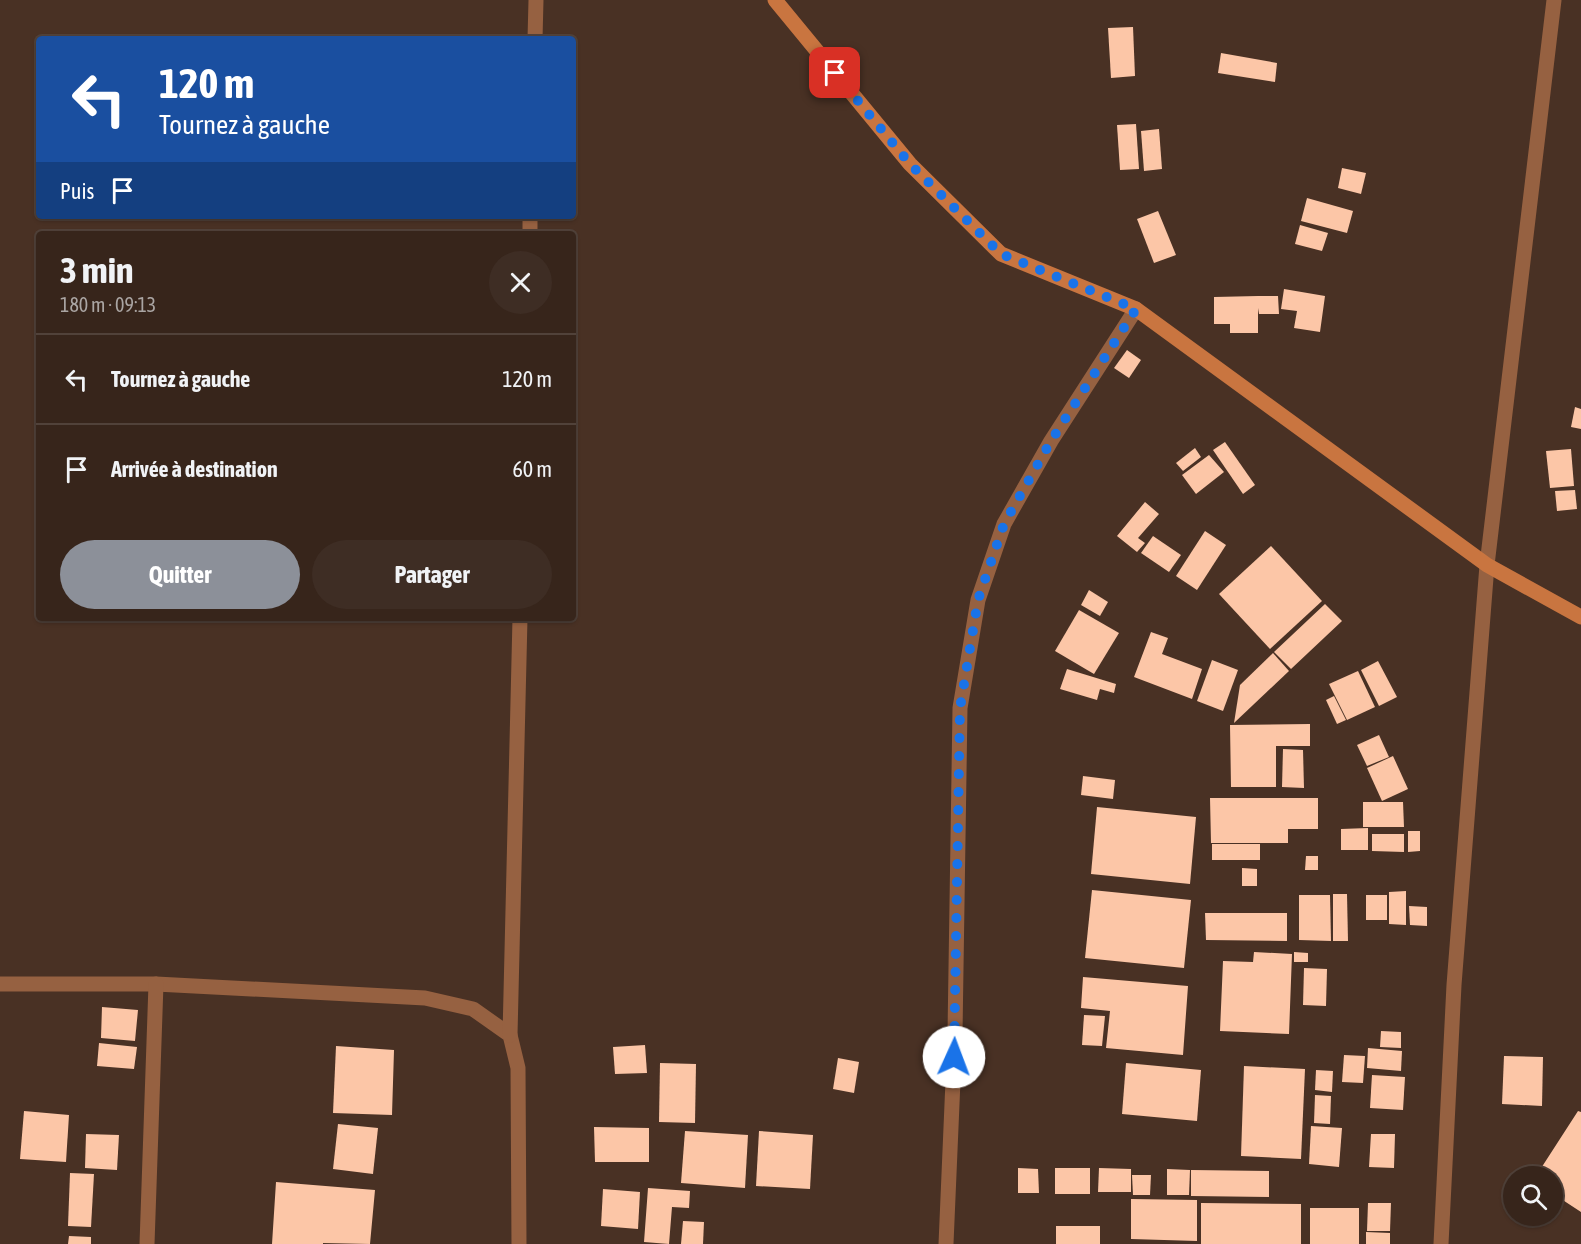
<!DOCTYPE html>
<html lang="fr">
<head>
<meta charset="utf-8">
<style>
  :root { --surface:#37251b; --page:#3e2d24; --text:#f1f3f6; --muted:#aaa5a3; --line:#51423a; --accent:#8c9099 }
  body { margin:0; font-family:"Asap Condensed",sans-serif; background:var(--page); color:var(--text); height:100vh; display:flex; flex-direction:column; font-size:22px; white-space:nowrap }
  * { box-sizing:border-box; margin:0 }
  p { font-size:20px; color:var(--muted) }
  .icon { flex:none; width:33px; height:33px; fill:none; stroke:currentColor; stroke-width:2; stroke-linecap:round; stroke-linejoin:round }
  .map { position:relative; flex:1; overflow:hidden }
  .details { position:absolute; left:36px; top:231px; width:540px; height:390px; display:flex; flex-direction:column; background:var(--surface); border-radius:6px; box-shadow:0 2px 4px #0004,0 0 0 2px var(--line) }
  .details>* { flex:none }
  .guide { position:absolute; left:36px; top:36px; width:540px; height:183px; border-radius:6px; box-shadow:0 2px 4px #0004,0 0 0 2px var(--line); background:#1a4fa0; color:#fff; overflow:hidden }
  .fabs { position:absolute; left:1503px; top:1166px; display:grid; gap:12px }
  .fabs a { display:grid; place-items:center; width:60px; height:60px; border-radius:50%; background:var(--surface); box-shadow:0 2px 4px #0004,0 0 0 2px var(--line); font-size:30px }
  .pin { position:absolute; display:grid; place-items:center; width:51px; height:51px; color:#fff; margin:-26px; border-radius:12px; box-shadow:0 3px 9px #0006 }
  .me { position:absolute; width:66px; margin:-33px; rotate:2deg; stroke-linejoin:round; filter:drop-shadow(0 0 4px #0008) }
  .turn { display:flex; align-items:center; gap:21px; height:126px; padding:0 24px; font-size:27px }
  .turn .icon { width:78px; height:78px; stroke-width:2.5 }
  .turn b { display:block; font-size:42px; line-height:51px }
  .then { display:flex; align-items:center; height:57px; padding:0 24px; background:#0003; gap:12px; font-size:22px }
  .round { display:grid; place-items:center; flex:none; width:63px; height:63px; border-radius:32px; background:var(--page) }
  .overview { display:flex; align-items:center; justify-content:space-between; height:102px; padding:0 24px }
  h1 { font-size:36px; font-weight:700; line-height:45px }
  .action { display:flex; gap:12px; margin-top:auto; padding:12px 24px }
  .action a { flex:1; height:69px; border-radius:36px; background:var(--accent); color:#fff; font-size:24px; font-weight:700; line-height:69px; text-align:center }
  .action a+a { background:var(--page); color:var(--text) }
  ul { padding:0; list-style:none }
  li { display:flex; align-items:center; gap:18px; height:90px; padding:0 24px; border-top:2px solid var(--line) }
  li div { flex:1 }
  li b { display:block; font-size:22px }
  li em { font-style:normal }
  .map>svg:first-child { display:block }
  .building { fill:#fcc6a7 }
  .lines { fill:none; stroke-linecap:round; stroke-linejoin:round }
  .street { stroke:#966141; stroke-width:15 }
  .secondary { stroke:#c97540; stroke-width:15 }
  .route { stroke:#1a73e8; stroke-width:10; stroke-dasharray:0 18 }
</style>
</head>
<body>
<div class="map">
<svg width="1581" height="1244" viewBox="0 0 1581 1244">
  <rect width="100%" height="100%" fill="#493124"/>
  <g class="building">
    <path d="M 1133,27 L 1135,76 L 1111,78 L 1108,28 Z"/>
    <path d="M 1221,53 L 1277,63 L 1275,82 L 1218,73 Z"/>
    <path d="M 1136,124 L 1139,169 L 1120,170 L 1117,125 Z"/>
    <path d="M 1159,129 L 1162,169 L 1144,171 L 1141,131 Z"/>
    <path d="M 1342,168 L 1366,173 L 1361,194 L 1338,188 Z"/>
    <path d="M 1307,198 L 1353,211 L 1347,233 L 1301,221 Z"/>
    <path d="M 1158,211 L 1176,255 L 1154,263 L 1137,219 Z"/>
    <path d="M 1300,225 L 1328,233 L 1322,251 L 1295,244 Z"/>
    <path d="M 1284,289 L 1325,296 L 1320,332 L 1294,328 L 1297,311 L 1281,309 Z"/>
    <path d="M 1258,296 L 1278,296 L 1279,314 L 1259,314 L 1258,308 L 1258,333 L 1230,333 L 1230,324 L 1214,324 L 1214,297 Z"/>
    <path d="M 1127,350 L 1141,360 L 1129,378 L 1114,368 Z"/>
    <path d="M 1575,407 L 1581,409 L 1581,429 L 1571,427 Z"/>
    <path d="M 1225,442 L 1255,485 L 1243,494 L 1213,450 Z"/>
    <path d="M 1195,448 L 1201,457 L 1183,471 L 1176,463 Z"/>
    <path d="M 1571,449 L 1574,486 L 1550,488 L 1546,451 Z"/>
    <path d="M 1209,455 L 1224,472 L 1196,494 L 1182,475 Z"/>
    <path d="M 1575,490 L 1577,509 L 1557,511 L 1555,491 Z"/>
    <path d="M 1145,502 L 1159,514 L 1138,538 L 1145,543 L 1137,552 L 1117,536 Z"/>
    <path d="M 1205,531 L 1226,545 L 1197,590 L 1176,576 Z"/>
    <path d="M 1153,536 L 1181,555 L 1169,572 L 1141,553 Z"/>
    <path d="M 1271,546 L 1322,601 L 1270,649 L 1219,594 Z"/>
    <path d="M 1089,590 L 1108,602 L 1100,616 L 1081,605 Z"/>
    <path d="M 1325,604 L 1342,621 L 1291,669 L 1274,652 Z"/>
    <path d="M 1079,610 L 1119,633 L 1094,674 L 1055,651 Z"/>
    <path d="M 1151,632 L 1168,638 L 1162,654 L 1202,669 L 1192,699 L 1134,677 Z"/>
    <path d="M 1273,653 L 1289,671 L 1234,723 L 1240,685 Z"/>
    <path d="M 1212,660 L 1238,670 L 1223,711 L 1197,701 Z"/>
    <path d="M 1378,661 L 1397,697 L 1379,706 L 1361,670 Z"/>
    <path d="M 1067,669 L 1116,684 L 1114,693 L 1100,689 L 1097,700 L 1060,689 Z"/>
    <path d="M 1358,671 L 1375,707 L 1347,720 L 1329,684 Z"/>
    <path d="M 1334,696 L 1346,720 L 1337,724 L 1326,700 Z"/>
    <path d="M 1310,724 L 1310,746 L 1276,746 L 1276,787 L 1231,787 L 1230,725 Z"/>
    <path d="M 1379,735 L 1389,757 L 1367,766 L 1357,745 Z"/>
    <path d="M 1283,749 L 1303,750 L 1304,788 L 1282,787 Z"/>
    <path d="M 1393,756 L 1408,789 L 1382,801 L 1367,768 Z"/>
    <path d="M 1083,776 L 1115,780 L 1113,799 L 1081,795 Z"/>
    <path d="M 1210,798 L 1318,798 L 1318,829 L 1288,829 L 1288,843 L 1211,843 Z"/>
    <path d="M 1363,802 L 1403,802 L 1404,827 L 1363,827 Z"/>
    <path d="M 1097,807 L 1196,817 L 1190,884 L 1091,874 Z"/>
    <path d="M 1368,828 L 1368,850 L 1341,850 L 1341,829 Z"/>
    <path d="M 1408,831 L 1420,831 L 1420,851 L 1408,852 Z"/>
    <path d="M 1372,834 L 1404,834 L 1404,852 L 1372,851 Z"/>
    <rect x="1212" y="844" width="48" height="16"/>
    <path d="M 1306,856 L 1318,856 L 1318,870 L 1305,870 Z"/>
    <path d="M 1242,868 L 1257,869 L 1257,886 L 1242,886 Z"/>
    <path d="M 1092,890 L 1191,900 L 1184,968 L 1085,958 Z"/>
    <path d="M 1406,891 L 1406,925 L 1389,924 L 1389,892 Z"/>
    <path d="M 1333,894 L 1347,894 L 1348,941 L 1333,941 Z"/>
    <path d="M 1299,895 L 1330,895 L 1331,941 L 1299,940 Z"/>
    <rect x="1366" y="895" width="21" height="25"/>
    <path d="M 1409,906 L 1427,907 L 1427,926 L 1410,925 Z"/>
    <path d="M 1205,913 L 1287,913 L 1287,941 L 1206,940 Z"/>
    <path d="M 1254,952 L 1292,954 L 1289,1034 L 1220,1031 L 1223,961 L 1253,962 Z"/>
    <path d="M 1294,952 L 1308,953 L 1308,962 L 1294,962 Z"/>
    <path d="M 1304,968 L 1327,969 L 1326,1006 L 1303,1005 Z"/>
    <path d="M 1083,977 L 1188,986 L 1183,1055 L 1106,1048 L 1110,1011 L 1081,1008 Z"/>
    <path d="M 102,1007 L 138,1010 L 135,1041 L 101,1038 Z"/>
    <path d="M 1084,1015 L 1105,1016 L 1102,1046 L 1082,1045 Z"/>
    <path d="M 1381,1031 L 1401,1032 L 1401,1048 L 1380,1047 Z"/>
    <path d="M 99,1043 L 137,1047 L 134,1069 L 97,1066 Z"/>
    <path d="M 645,1045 L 647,1073 L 615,1074 L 613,1047 Z"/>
    <path d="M 336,1046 L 394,1050 L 392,1115 L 333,1113 Z"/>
    <path d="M 1368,1048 L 1402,1051 L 1401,1071 L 1367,1068 Z"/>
    <path d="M 1344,1055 L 1365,1056 L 1363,1083 L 1342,1082 Z"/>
    <path d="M 1504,1056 L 1543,1057 L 1542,1106 L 1502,1104 Z"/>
    <path d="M 838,1058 L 859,1062 L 854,1093 L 833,1089 Z"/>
    <path d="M 660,1063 L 696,1064 L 695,1123 L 659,1122 Z"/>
    <path d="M 1126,1063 L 1201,1070 L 1197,1121 L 1122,1114 Z"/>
    <path d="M 1244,1066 L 1305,1069 L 1301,1159 L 1241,1156 Z"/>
    <path d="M 1316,1070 L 1333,1071 L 1332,1092 L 1315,1090 Z"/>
    <path d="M 1372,1075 L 1405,1077 L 1403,1110 L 1370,1108 Z"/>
    <path d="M 1315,1095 L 1331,1096 L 1330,1124 L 1314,1123 Z"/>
    <path d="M 24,1111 L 69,1115 L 66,1162 L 20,1159 Z"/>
    <path d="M 1578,1111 L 1581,1112 L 1581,1212 L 1552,1193 L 1552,1176 L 1536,1176 Z"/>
    <path d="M 338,1124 L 378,1128 L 373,1174 L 333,1169 Z"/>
    <path d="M 1311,1126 L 1342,1128 L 1339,1167 L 1309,1164 Z"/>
    <path d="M 594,1127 L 649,1128 L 649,1162 L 595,1162 Z"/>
    <path d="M 685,1131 L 748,1135 L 745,1188 L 681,1183 Z"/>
    <path d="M 759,1131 L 813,1135 L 810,1189 L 756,1186 Z"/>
    <path d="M 86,1134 L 119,1135 L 117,1170 L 85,1168 Z"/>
    <path d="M 1371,1134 L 1395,1134 L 1394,1168 L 1369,1167 Z"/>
    <path d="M 1018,1168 L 1038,1169 L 1039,1193 L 1018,1193 Z"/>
    <rect x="1055" y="1168" width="35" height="26"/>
    <path d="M 1099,1168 L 1131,1169 L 1131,1192 L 1098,1192 Z"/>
    <path d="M 1167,1169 L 1190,1170 L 1189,1195 L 1167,1195 Z"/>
    <path d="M 1191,1170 L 1269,1171 L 1269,1197 L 1191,1196 Z"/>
    <path d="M 70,1173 L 94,1174 L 91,1227 L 68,1226 Z"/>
    <path d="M 1132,1175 L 1151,1175 L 1150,1195 L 1133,1195 Z"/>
    <path d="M 276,1182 L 375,1190 L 370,1244 L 323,1243 L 323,1244 L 272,1244 Z"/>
    <path d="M 648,1188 L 690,1191 L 689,1208 L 672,1207 L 669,1244 L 644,1242 Z"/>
    <path d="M 603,1189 L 640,1192 L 638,1229 L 601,1226 Z"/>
    <path d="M 1131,1199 L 1197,1200 L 1197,1241 L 1131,1239 Z"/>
    <path d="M 1201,1203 L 1301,1204 L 1301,1244 L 1201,1244 Z"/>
    <path d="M 1368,1203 L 1391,1203 L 1390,1231 L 1367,1231 Z"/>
    <rect x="1310" y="1208" width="49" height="36"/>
    <path d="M 683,1221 L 704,1222 L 703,1244 L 681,1244 Z"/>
    <rect x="1056" y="1226" width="44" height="18"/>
    <path d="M 1366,1232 L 1390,1233 L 1390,1244 L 1366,1244 Z"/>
    <path d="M 69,1236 L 91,1237 L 91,1244 L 68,1244 Z"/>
  </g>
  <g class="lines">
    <g class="street">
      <path d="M 535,39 L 536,0"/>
      <path d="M 530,234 L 530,216"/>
      <path d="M 0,984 L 156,984 L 425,998 L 473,1009 L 510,1035 L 518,1068 L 519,1244"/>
      <path d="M 510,1035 L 520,618"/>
      <path d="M 147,1244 L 156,984"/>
      <path d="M 946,1244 L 955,1034 L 960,708 L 978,600 L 1004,524 L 1051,441 L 1136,309"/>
      <path d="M 1441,1244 L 1454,985 L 1487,565 L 1554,0"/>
    </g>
    <path class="secondary" d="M 775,0 L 910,164 L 1001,254 L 1136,309 L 1487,565 L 1581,617"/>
  </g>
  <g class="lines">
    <path class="route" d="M 835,73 L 910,164 L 1001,254 L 1136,309 L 1051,441 L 1004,524 L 978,600 L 960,708 L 954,1057"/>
  </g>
</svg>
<div class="fabs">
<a><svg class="icon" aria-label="search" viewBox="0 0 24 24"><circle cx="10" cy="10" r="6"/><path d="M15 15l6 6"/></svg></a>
</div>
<div class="pin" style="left:835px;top:73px;background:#d93025"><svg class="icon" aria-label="arrive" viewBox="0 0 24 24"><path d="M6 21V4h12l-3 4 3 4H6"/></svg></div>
<svg class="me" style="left:954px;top:1057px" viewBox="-20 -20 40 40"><circle r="19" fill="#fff"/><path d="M0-13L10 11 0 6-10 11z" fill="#1a73e8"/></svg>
<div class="guide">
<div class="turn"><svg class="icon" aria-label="left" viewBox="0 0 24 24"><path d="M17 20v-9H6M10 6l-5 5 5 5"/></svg><div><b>120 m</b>Tournez à gauche</div></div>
<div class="then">Puis<svg class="icon" aria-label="arrive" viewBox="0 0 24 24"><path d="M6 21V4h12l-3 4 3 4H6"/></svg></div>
</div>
<section class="details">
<div class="overview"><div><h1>3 min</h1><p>180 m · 09:13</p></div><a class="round"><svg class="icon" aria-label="close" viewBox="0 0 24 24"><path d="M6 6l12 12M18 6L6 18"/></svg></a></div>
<ul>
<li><svg class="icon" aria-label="left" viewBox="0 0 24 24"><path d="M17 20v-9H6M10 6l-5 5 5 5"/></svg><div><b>Tournez à gauche</b></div><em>120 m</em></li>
<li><svg class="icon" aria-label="arrive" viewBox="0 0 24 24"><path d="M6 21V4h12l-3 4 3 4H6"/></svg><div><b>Arrivée à destination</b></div><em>60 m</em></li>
</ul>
<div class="action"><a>Quitter</a><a>Partager</a></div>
</section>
</div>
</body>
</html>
